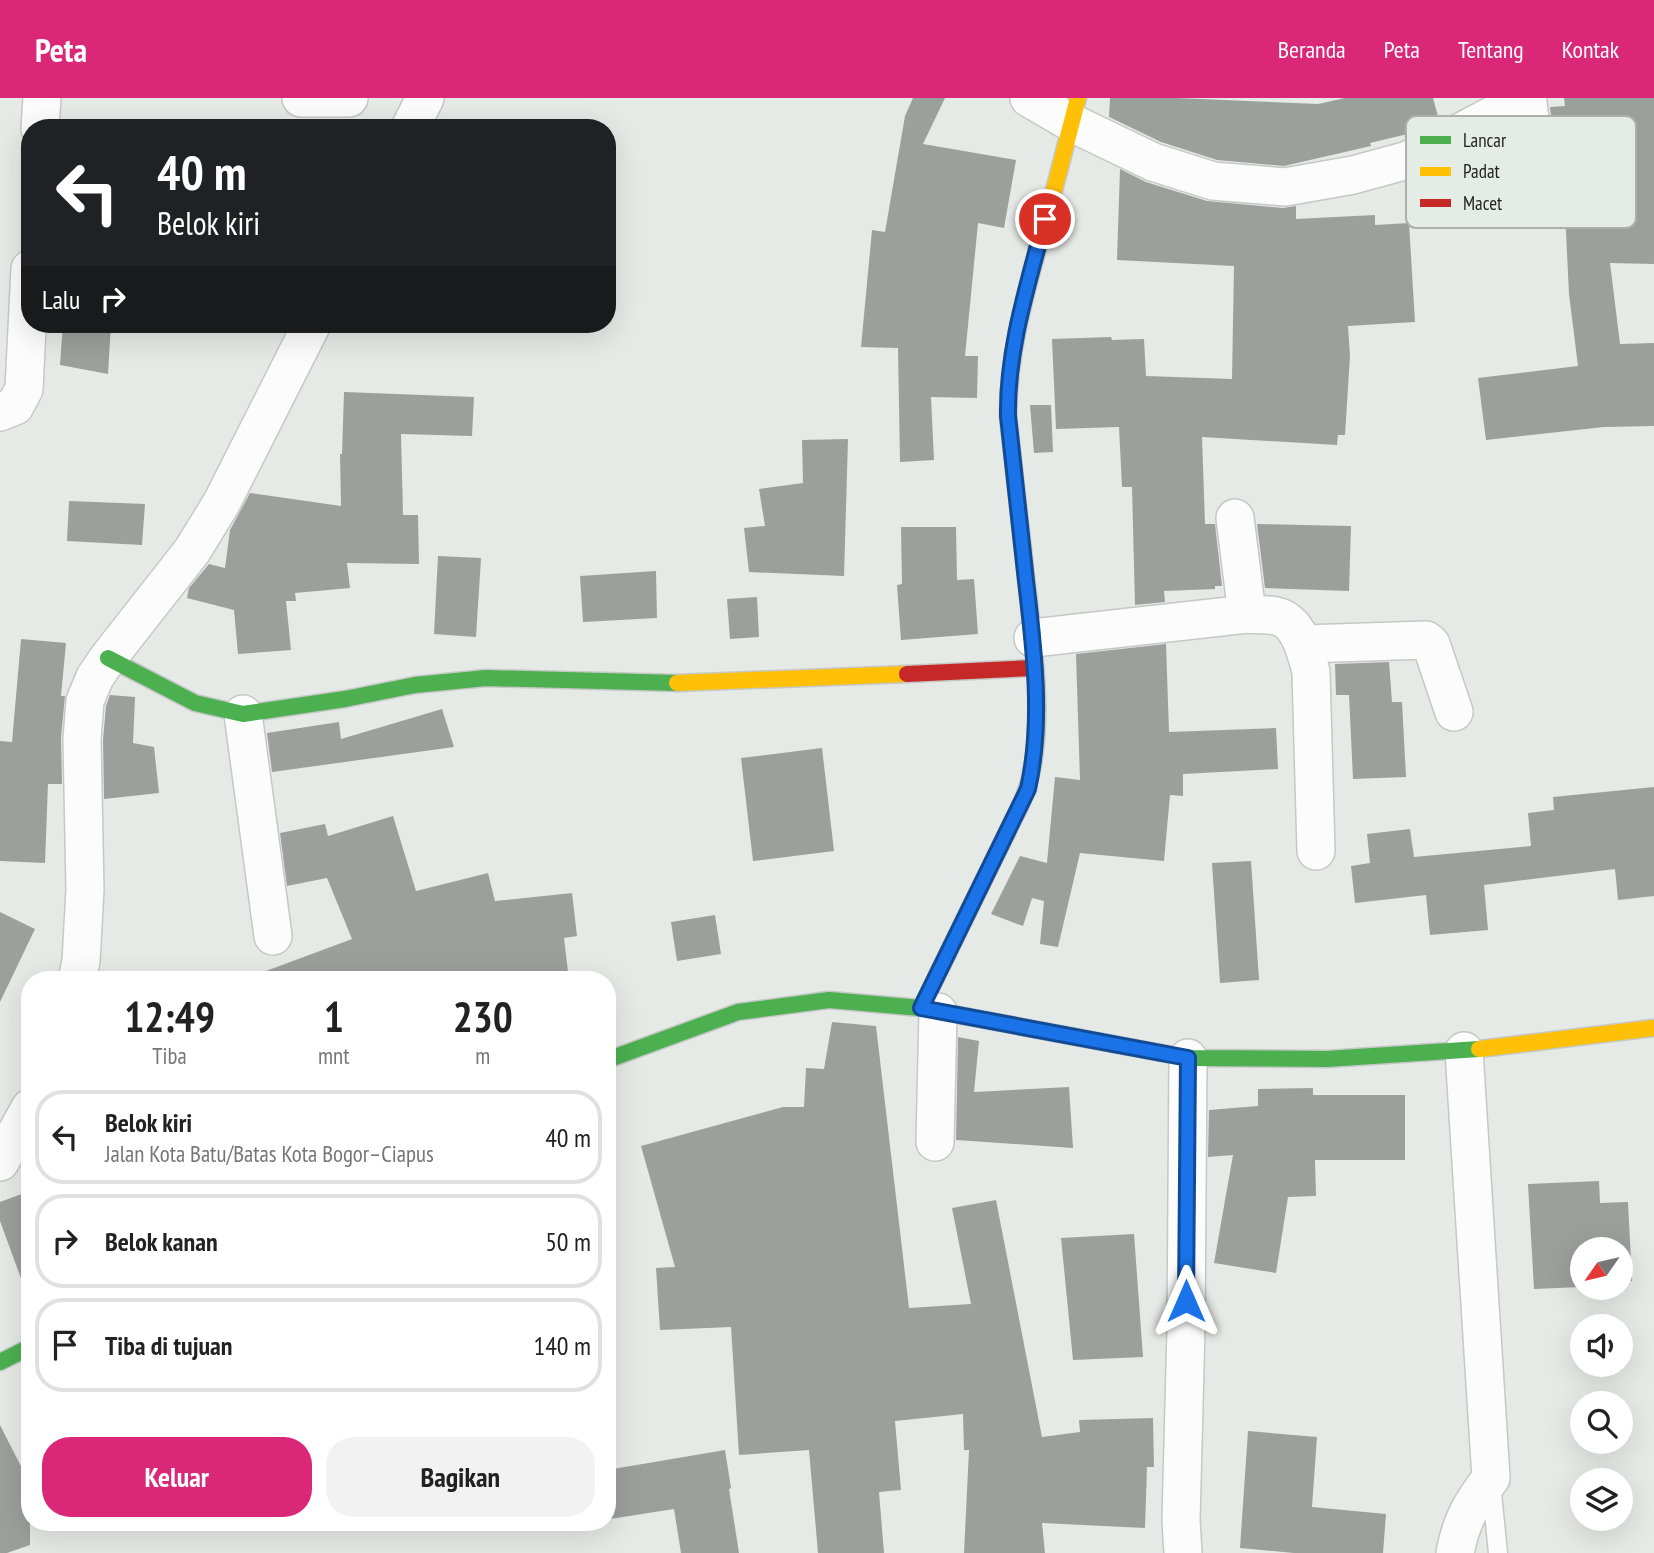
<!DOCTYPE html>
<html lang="id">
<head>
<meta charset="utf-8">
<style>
  :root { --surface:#fff; --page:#f2f2f2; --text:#222; --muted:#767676; --line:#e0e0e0; --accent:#db2777 }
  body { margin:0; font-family:"PT Sans Narrow",sans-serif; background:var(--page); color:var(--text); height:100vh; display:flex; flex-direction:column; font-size:26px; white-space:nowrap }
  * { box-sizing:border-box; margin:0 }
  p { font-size:23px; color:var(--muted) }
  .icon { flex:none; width:38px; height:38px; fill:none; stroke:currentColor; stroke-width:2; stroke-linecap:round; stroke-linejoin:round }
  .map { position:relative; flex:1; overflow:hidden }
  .panel { position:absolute; left:21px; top:873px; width:595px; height:560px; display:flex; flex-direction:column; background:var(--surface); border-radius:28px; box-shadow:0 7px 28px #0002 }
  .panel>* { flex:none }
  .banner { position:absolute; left:21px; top:21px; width:595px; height:214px; border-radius:28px; box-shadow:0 7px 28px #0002; background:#202124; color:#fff; overflow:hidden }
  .needle { width:46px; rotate:236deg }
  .controls { position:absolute; left:1570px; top:1139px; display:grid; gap:14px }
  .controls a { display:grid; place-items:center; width:63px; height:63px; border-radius:50%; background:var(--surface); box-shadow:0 7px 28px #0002; font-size:35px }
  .pin { position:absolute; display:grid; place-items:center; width:60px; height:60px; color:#fff; margin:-30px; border:4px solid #fff; border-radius:50%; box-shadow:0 2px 7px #0007 }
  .me { position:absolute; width:77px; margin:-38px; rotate:0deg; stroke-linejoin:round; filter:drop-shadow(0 0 5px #0008) }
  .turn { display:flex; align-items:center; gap:24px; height:147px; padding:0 21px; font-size:32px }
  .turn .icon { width:91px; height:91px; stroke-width:2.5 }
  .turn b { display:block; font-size:49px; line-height:60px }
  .then { display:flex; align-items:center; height:66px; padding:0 21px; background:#0003; gap:14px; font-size:26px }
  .eta { display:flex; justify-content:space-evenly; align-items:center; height:119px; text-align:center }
  .eta b { font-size:42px; font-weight:600; line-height:49px }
  .action { display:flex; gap:14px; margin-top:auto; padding:14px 21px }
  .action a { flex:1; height:80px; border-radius:28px; background:var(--accent); color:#fff; font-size:28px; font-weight:600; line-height:80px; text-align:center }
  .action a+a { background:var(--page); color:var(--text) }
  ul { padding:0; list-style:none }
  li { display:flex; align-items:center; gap:21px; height:94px; margin:0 14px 10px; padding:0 7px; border:4px solid var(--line); border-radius:28px }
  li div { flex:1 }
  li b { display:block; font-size:26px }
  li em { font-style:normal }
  header { display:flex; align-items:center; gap:42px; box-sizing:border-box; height:98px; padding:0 35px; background:var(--accent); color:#fff }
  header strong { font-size:33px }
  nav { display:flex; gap:38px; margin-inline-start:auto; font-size:24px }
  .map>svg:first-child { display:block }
  .building { fill:#9ca09d }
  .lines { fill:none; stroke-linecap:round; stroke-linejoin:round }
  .lane-casing { stroke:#c5c8c5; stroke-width:21 }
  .street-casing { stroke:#c5c8c5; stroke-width:40 }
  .fast-casing { stroke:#c5c8c5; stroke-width:19 }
  .slow-casing { stroke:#c5c8c5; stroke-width:19 }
  .jam-casing { stroke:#c5c8c5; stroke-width:19 }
  .lane { stroke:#fbfcfb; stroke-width:18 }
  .street { stroke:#fbfcfb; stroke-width:37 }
  .fast { stroke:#4caf50; stroke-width:16 }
  .slow { stroke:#ffc107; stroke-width:16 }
  .jam { stroke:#c62828; stroke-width:16 }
  .route-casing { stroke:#114b97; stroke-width:18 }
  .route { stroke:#1a73e8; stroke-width:12 }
  .key { fill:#e4ece5; stroke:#aab0aa; stroke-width:2 }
  .key-label { font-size:19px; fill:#222522 }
</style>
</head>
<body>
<header>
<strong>Peta</strong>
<nav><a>Beranda</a><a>Peta</a><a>Tentang</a><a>Kontak</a></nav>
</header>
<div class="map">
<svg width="1654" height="1455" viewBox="0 0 1654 1455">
  <rect width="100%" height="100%" fill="#e6eae6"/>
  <g class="building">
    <path d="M 913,0 L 945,0 L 923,46 L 1016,62 L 1004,130 L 978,125 L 965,258 L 978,258 L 977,300 L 931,299 L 934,362 L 900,364 L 898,250 L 861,249 L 872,132 L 885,134 L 905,18 Z"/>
    <path d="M 1110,0 L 1177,0 L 1318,6 L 1345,0 L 1433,0 L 1439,22 L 1416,34 L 1370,45 L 1371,48 L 1284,68 L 1217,62 L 1161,44 L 1109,19 Z"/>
    <path d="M 1564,0 L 1654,0 L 1654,166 L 1610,165 L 1620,246 L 1654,245 L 1654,328 L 1604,329 L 1486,342 L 1478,280 L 1578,268 L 1569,196 L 1565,113 L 1477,122 L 1470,53 L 1477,49 L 1531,44 L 1538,105 L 1545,114 L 1555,112 L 1560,102 L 1550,9 L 1565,8 Z"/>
    <path d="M 1120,71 L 1146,84 L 1207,103 L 1283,110 L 1296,108 L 1296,121 L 1375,117 L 1375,127 L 1409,125 L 1415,224 L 1348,228 L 1350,258 L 1345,337 L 1338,337 L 1337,347 L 1202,339 L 1205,426 L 1215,426 L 1222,488 L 1215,488 L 1215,491 L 1164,493 L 1165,504 L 1135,507 L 1132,389 L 1122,389 L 1119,329 L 1056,331 L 1052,241 L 1111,239 L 1112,242 L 1144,241 L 1146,278 L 1232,281 L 1234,168 L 1117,162 Z"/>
    <path d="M 63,226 L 111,226 L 108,276 L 60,267 Z"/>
    <path d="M 344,294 L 474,299 L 472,338 L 401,336 L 403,417 L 418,417 L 419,466 L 347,465 L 350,490 L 295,495 L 296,503 L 286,503 L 291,552 L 238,556 L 234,512 L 187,500 L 189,490 L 209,466 L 225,470 L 230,432 L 250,395 L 341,408 L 340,356 L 342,356 Z"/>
    <path d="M 1030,307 L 1051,307 L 1053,354 L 1034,355 Z"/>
    <path d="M 848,341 L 844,478 L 749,474 L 744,430 L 765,428 L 759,391 L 803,385 L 802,342 Z"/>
    <path d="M 69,403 L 145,406 L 142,447 L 67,443 Z"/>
    <path d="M 1257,426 L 1351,428 L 1349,493 L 1265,490 Z"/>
    <path d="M 901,429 L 956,429 L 957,482 L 974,481 L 978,536 L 901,542 L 897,487 L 902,486 Z"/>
    <path d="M 438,458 L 481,460 L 476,539 L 434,536 Z"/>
    <path d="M 656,473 L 657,520 L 583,524 L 580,478 Z"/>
    <path d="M 757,499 L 759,539 L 730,541 L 727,501 Z"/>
    <path d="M 21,541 L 66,545 L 61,598 L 65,598 L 61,639 L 62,686 L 48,686 L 45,765 L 0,763 L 0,643 L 12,644 Z"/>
    <path d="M 1166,546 L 1169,634 L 1276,630 L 1278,671 L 1183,676 L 1183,698 L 1170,697 L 1164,763 L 1080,755 L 1058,849 L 1040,846 L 1044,803 L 1032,800 L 1023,828 L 991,816 L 1020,758 L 1047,765 L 1055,679 L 1080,682 L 1076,556 Z"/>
    <path d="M 1389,564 L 1392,604 L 1402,604 L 1406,679 L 1353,681 L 1349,597 L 1336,597 L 1335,566 Z"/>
    <path d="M 110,597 L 135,599 L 133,645 L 154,649 L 159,695 L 104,701 L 103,642 L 106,608 Z"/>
    <path d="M 442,611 L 454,649 L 272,674 L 267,635 L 339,624 L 341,641 Z"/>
    <path d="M 822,650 L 834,753 L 753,763 L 741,660 Z"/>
    <path d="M 1654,689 L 1654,798 L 1618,802 L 1615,771 L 1484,787 L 1488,832 L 1430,837 L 1426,797 L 1355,805 L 1351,768 L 1370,765 L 1367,736 L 1410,731 L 1414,759 L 1531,748 L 1528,715 L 1554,712 L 1553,699 Z"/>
    <path d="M 393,718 L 416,793 L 488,775 L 495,803 L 572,795 L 577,838 L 564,840 L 569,882 L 251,882 L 250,879 L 352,841 L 327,780 L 287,788 L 280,735 L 325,726 L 328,738 Z"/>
    <path d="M 1251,763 L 1259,882 L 1220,885 L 1212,765 Z"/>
    <path d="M 0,814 L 35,831 L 0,904 Z"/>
    <path d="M 715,817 L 721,856 L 677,863 L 671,824 Z"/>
    <path d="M 832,924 L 876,928 L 909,1210 L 971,1206 L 952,1110 L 996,1102 L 1042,1339 L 1080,1334 L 1079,1322 L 1153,1320 L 1154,1369 L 1147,1369 L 1145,1430 L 1042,1425 L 1045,1455 L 964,1455 L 969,1352 L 964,1352 L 963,1316 L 895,1323 L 901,1392 L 879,1394 L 884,1455 L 818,1455 L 809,1352 L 739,1357 L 731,1229 L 660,1232 L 656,1170 L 675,1169 L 641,1048 L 783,1009 L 804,1009 L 806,970 L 824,971 Z"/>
    <path d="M 958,939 L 979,943 L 974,994 L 1069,989 L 1073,1050 L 956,1042 Z"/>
    <path d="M 1313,990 L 1313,997 L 1405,997 L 1405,1062 L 1315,1062 L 1316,1098 L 1288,1099 L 1276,1175 L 1214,1165 L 1233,1057 L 1208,1059 L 1209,1012 L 1258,1008 L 1258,991 Z"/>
    <path d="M 1599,1083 L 1600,1105 L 1628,1104 L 1632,1183 L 1620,1184 L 1620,1152 L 1582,1152 L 1582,1189 L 1534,1191 L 1528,1086 Z"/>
    <path d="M 30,1093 L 30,1194 L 26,1194 L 0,1123 L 0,1104 Z"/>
    <path d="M 1134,1136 L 1143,1259 L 1073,1262 L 1061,1140 Z"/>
    <path d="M 0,1327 L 30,1386 L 30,1447 L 7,1455 L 0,1455 Z"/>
    <path d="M 1248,1333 L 1317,1339 L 1312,1409 L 1386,1416 L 1383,1455 L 1294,1455 L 1240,1450 Z"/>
    <path d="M 725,1352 L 731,1390 L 729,1391 L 739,1455 L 681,1455 L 674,1411 L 610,1421 L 607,1401 L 607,1372 Z"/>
  </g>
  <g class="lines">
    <g class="lane-casing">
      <g id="lane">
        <path d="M 1537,0 L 1549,103"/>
        <path d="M 1491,1385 L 1498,1455"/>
      </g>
    </g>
    <g class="street-casing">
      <g id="street">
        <path d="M 301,0 L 349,0"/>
        <path d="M 1029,0 L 1070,24 L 1153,64 L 1213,83 L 1285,89 L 1353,77 L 1408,62 L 1525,0"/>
        <path d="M 40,30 L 42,0"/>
        <path d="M 410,30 L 425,0"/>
        <path d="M 0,314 L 15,308 L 24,291 L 30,171"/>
        <path d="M 1235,420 L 1247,516"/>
        <path d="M 1033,540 L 1247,516 C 1256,517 1267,516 1276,518 C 1299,523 1306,554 1311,574 L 1316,753"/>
        <path d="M 1304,546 L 1426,542 L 1431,546 L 1454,614"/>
        <path d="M 243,616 L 273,838"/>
        <path d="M 77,882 L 81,863 L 85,792 L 82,641 L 85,603 L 95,579 L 108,560 L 192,453 L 222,404 L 312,226"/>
        <path d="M 935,1044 L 938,914"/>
        <path d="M 0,1064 L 30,1010"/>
        <path d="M 1183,1455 L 1181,1422 L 1186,1231 L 1188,960"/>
        <path d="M 1455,1455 C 1461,1423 1471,1406 1491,1380 L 1464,953"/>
      </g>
    </g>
    <g class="fast-casing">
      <g id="fast">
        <path d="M 108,560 L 195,605 L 243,616 L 345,601 L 415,587 L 486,580 L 677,585"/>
        <path d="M 1020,708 C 1050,646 1033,545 1026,479 C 1020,425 1014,372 1008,318 C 1008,243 1033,172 1052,100"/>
        <path d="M 607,962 L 738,914 L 829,902 L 921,910 L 1188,960 L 1327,961 L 1479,951"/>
        <path d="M 0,1264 L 30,1249"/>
      </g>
    </g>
    <g class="slow-casing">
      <g id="slow">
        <path d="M 1052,100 L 1078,0"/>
        <path d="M 677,585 L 907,576"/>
        <path d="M 921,910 L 1020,708"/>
        <path d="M 1479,951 L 1654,930"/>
      </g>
    </g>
    <g class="jam-casing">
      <path id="jam" d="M 907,576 L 1034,570"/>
    </g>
    <use href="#lane" class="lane"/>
    <use href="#street" class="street"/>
    <use href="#fast" class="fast"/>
    <use href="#slow" class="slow"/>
    <use href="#jam" class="jam"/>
  </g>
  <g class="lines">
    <g class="route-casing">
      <path id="route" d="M 1045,121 C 1028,187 1007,250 1008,318 C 1014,373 1020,428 1026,483 C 1034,551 1043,624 1028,691 L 921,910 L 1188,960 L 1186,1203"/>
    </g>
    <use href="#route" class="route"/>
  </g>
  <rect x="1406" y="18" width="230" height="112" rx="10" class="key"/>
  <rect x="1420" y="38" width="31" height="8" fill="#4caf50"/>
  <rect x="1420" y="69" width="31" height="9" fill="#ffc107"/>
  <rect x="1420" y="101" width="31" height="8" fill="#c62828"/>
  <g class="key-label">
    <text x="1463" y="49">Lancar</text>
    <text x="1463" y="80">Padat</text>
    <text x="1463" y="112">Macet</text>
  </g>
</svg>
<div class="controls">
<a><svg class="needle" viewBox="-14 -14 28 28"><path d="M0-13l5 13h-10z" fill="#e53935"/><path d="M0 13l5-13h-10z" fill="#767676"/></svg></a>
<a><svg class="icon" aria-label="sound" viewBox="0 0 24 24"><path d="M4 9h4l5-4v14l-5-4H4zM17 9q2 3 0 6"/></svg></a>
<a><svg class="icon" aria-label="search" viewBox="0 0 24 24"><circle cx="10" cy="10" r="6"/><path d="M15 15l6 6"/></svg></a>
<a><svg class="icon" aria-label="layers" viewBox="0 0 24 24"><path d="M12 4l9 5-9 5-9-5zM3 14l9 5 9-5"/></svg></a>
</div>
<div class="pin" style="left:1045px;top:121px;background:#d93025"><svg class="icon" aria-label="arrive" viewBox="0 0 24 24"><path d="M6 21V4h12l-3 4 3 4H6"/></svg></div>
<svg class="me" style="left:1186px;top:1203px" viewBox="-20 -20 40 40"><path d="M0-17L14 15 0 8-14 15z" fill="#1a73e8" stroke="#fff" stroke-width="4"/></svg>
<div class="banner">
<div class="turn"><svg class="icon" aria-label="left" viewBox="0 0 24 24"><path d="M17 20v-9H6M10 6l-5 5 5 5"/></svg><div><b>40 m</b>Belok kiri</div></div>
<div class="then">Lalu<svg class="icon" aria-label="right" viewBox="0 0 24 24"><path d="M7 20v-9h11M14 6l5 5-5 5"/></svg></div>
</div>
<section class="panel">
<div class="eta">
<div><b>12:49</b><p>Tiba</p></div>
<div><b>1</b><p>mnt</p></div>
<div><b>230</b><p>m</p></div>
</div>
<ul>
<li><svg class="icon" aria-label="left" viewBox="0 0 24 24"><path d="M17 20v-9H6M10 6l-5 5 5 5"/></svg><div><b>Belok kiri</b><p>Jalan Kota Batu/Batas Kota Bogor–Ciapus</p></div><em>40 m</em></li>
<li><svg class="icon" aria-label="right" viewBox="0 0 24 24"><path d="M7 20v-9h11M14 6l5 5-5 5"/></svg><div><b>Belok kanan</b></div><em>50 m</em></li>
<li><svg class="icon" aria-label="arrive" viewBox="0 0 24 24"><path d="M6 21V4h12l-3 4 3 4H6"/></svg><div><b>Tiba di tujuan</b></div><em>140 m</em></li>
</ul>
<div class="action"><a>Keluar</a><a>Bagikan</a></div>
</section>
</div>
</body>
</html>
